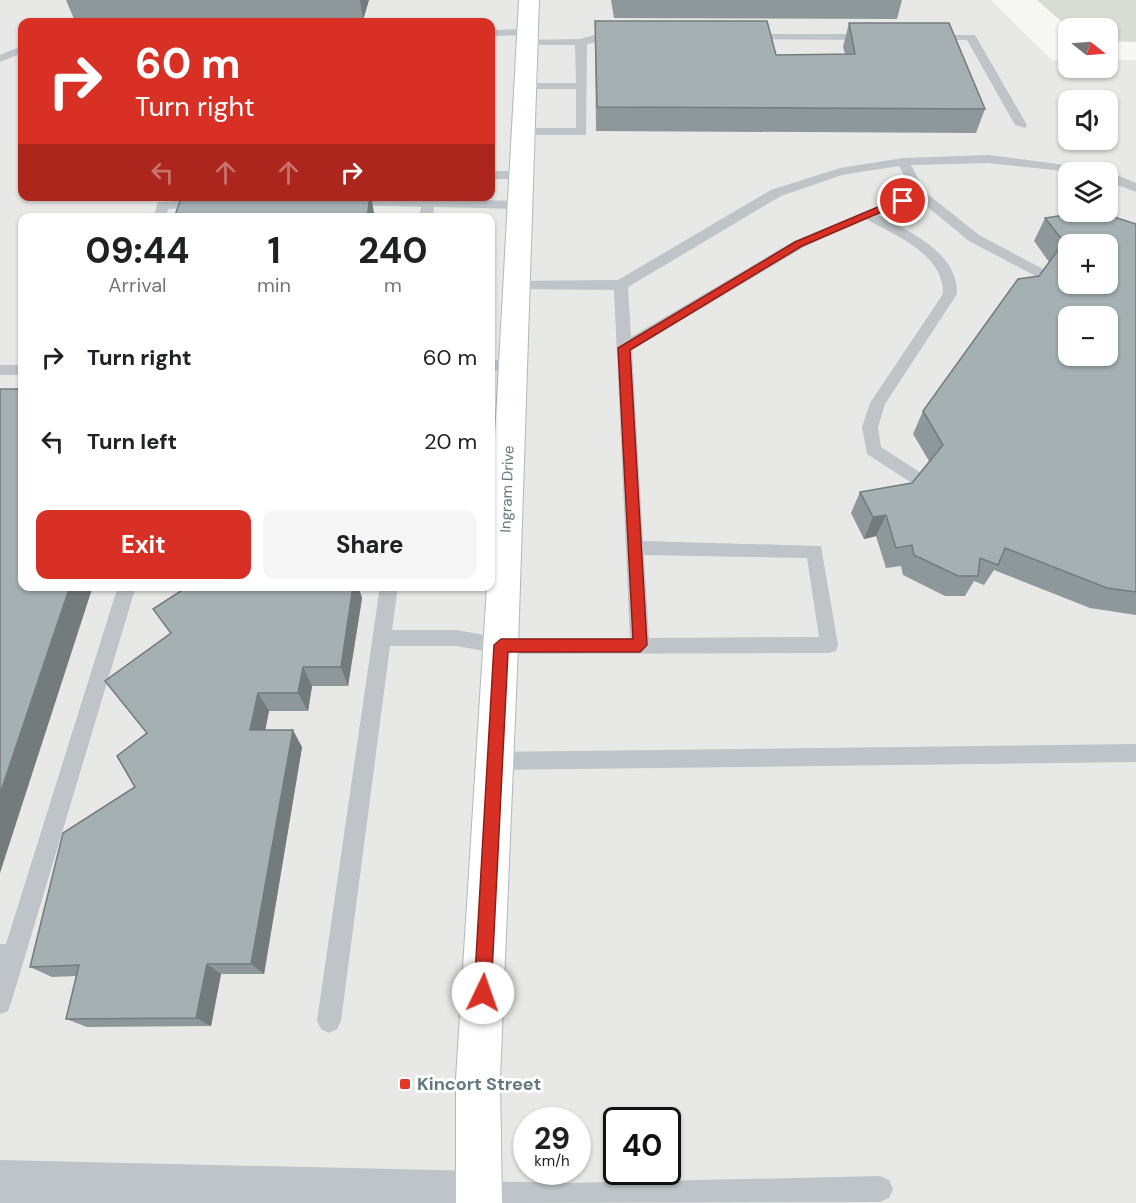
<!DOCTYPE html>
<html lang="en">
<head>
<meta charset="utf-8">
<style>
  :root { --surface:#fff; --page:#f6f6f6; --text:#202124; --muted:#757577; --accent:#d93025 }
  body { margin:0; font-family:"DM Sans",sans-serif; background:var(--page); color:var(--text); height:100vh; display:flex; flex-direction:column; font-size:22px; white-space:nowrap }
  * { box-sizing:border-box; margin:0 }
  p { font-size:20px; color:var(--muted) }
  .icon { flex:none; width:33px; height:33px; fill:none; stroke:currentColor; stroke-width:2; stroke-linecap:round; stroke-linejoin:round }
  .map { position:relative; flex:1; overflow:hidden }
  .panel { position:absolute; left:18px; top:213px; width:477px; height:378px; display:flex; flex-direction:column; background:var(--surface); border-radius:12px; box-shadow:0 2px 4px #0004 }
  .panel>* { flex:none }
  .top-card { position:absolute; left:18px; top:18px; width:477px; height:183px; border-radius:12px; box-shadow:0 2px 4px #0004; background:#d93025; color:#fff; overflow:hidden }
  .needle { width:39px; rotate:107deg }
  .tools { position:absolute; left:1058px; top:18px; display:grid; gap:12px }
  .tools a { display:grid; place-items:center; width:60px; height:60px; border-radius:12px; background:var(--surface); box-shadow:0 2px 4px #0004; font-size:30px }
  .speed { position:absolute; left:513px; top:1107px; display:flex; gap:12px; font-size:30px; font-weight:700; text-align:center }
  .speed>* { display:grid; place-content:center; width:78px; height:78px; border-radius:50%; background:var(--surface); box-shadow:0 2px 4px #0004; line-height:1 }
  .speed small { font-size:15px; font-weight:400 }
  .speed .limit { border:3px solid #111; border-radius:9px; background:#fff; color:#111 }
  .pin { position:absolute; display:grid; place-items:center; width:51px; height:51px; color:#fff; margin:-26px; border:3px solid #fff; border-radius:50%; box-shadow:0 2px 6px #0007 }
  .me { position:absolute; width:66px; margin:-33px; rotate:3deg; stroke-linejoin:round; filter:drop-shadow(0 0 4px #0008) }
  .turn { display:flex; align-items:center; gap:21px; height:126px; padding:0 18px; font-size:27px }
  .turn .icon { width:78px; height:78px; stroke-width:2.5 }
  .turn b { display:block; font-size:42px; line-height:51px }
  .lanes { display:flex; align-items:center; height:57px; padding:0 18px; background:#0003; justify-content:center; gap:30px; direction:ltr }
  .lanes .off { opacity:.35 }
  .eta { display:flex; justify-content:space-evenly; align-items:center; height:102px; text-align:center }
  .eta b { font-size:36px; font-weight:700; line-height:42px }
  .action { display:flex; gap:12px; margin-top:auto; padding:12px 18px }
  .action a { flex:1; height:69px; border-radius:12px; background:var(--accent); color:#fff; font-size:24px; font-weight:700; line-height:69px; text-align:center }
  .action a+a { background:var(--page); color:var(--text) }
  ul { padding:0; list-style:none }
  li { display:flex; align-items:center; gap:18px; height:84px; padding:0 18px }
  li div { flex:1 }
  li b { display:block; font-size:22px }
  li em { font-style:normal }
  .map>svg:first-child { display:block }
  .built { fill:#e8e8e7; fill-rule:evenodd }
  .green { fill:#d8dcd3 }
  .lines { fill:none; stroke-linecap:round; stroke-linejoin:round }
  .secondary-casing { stroke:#b0b8bb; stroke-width:2 }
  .lane { fill:#bec4c7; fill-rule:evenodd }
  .street { fill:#bec4c7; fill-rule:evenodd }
  .secondary { fill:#fff; fill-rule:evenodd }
  .wall { fill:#8e979a }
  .shaded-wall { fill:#747b7d }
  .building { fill:#a5b0b3; stroke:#747b7d; stroke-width:1.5; fill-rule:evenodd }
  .route { fill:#d93025; stroke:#8d1f18; stroke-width:1.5 }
  .poi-dot { fill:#e53526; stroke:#fff; stroke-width:2 }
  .labels { text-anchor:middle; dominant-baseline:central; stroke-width:6; stroke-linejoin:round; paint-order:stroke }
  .street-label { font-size:15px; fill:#62777f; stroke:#fff }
  .near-poi-label { font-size:18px; font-weight:bold; fill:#62777f; stroke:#fff; text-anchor:start }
</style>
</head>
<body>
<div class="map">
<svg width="1136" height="1203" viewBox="0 0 1136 1203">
  <rect width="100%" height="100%" fill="#f7f7f4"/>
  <path class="built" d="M 0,0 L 991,0 L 1052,60 L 1068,60 L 1068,68 L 1107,68 L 1107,60 L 1136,60 L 1136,1203 L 0,1203 ZM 22,22 L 490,22 L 490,196 L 22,196 ZM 1068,100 L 1107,100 L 1107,140 L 1068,140 ZM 1068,172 L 1107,172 L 1107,212 L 1068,212 ZM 22,218 L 490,218 L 490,586 L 22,586 ZM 1068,244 L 1107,244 L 1107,284 L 1068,284 ZM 1068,316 L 1107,316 L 1107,356 L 1068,356 ZM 526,1120 L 578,1120 L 578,1172 L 526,1172 ZM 616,1120 L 668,1120 L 668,1172 L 616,1172 Z"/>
  <path class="green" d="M 1037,0 L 1136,0 L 1136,42 L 1107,41 L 1107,28 L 1069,28 Z"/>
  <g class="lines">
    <g class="secondary-casing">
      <path id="secondary" d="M 519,0 L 539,0 L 518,646 L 500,1079 L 502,1203 L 456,1203 L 456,1079 L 487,586 L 490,586 L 490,527 Z"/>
    </g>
    <g class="lane">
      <path d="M 490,30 L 527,29 L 532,32 L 527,35 L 490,36 Z"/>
      <path d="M 598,34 L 617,34 L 622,37 C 614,43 598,41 587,44 L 586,135 L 518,135 L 516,132 L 522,128 L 576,128 L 576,89 L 524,89 L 518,86 L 524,83 L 576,83 L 575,45 L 526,45 L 520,42 L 522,40 L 580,39 Z"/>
      <path d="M 747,34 L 869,34 L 874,37 L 869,40 L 743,39 L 742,37 Z"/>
      <path d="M 926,35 L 975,35 L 1027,125 L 1025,128 L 1015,125 L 967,40 L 930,40 L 926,39 Z"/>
      <path d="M 22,46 L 22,53 L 0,62 L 0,55 Z"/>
      <path d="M 989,155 L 1094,169 L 1096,172 L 1072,172 L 989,163 L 911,165 L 925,192 L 979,235 L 1050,273 L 1052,276 L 1045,281 L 969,241 L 918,199 L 878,215 C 910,232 958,252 957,294 L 885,404 L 878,427 L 881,447 L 927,477 L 929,481 L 927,485 L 915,485 L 867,454 L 862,427 L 870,403 L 943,294 C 944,254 896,236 866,219 L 804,247 L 632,350 L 643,541 L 821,546 L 838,645 L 836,651 L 829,653 L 501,654 L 456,646 L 390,646 L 341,1021 L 337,1029 L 329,1033 L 321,1029 L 317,1021 L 380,586 L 398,586 L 392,630 L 456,630 L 501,638 L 630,638 L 614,290 L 515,289 L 508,284 L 510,281 L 618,280 L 771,190 L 840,168 L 903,158 ZM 899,166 L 913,192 L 794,241 L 631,337 L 628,287 L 781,196 L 842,175 ZM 644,555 L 807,558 L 819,637 L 649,638 Z"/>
      <path d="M 490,171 L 520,171 L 526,175 L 520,179 L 490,179 Z"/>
      <path d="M 1106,172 C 1116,174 1126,179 1136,183 L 1136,192 L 1107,181 Z"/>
      <path d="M 348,198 L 519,201 L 526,205 L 519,209 L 434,207 L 433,218 L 419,218 L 421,207 L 343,205 L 341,202 Z"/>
      <path d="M 204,200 L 211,204 L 209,207 L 168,209 L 166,218 L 153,218 L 158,202 Z"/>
      <path d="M 511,359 L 519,364 L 516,368 L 490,371 L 490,361 Z"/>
      <rect x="0" y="365" width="22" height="10"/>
      <path d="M 118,586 L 136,586 L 11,1003 L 8,1011 L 0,1014 L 0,944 L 6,944 Z"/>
      <path d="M 1136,744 L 1136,762 L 494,770 L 487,768 L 484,761 L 487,754 L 494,752 Z"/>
      <path d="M 880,1176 L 889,1180 L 893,1189 L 889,1198 L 880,1202 L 471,1203 L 467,1194 L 471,1185 L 480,1181 L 566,1183 Z"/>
    </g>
    <path class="street" d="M 0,1160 L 479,1171 L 495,1178 L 502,1194 L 499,1203 L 0,1203 Z"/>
    <use href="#secondary" class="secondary"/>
  </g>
  <g class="wall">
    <path d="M 66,0 L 369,0 L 363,20 L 74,19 Z"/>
    <path d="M 611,0 L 902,0 L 897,19 L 614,18 Z"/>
    <path d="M 595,21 L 776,55 L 845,54 L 843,47 L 849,23 L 985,109 L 976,133 L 596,131 Z"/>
    <path d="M 1045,218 L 1136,224 L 1136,615 L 1090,608 L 994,570 L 984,585 L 974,581 L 965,596 L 945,596 L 903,575 L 901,566 L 886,568 L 876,536 L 864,539 L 851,513 L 860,492 L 912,483 L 929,461 L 913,434 L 923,411 L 1039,276 L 1049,262 L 1034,241 Z"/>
    <path d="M 177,586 L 358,586 L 362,598 L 348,686 L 312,686 L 308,711 L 269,711 L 265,730 L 302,747 L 264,974 L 221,974 L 211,1026 L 87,1027 L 66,1019 L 76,976 L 52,977 L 30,967 L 135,787 L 170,633 L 153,609 L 181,591 Z"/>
  </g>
  <g class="shaded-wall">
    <path d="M 360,0 L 369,0 L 363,20 Z"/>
    <path d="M 370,196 L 371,196 L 375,218 L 367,218 Z"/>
    <path d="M 886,515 L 876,536 L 864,539 L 873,517 Z"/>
    <path d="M 70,586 L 93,586 L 0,873 L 0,794 Z"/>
    <path d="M 353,586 L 358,586 L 362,598 L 348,686 L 341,667 Z"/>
    <path d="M 303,667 L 312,686 L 308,711 L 298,693 Z"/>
    <path d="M 258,693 L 269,711 L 262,747 L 250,730 Z"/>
    <path d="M 293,730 L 302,747 L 264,974 L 251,964 Z"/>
    <path d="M 207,964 L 221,974 L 211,1026 L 196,1018 Z"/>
  </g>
  <g class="building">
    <path d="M 361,21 L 360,22 L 271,22 Z"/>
    <path d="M 595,21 L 767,21 L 776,55 L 855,54 L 849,23 L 949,23 L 985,109 L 597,107 Z"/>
    <path d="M 182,196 L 370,196 L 367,218 L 174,218 Z"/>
    <path d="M 1085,212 L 1098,212 L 1136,224 L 1136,592 L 1107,588 L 1005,548 L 998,565 L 980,558 L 978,576 L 958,576 L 914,555 L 912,545 L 896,548 L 886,515 L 873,517 L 860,492 L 912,483 L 943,445 L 923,411 L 1018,279 L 1039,276 L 1064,242 L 1045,218 ZM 1068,244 L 1107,244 L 1107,284 L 1068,284 ZM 1068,316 L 1107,316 L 1107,356 L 1068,356 Z"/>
    <path d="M 0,389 L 22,389 L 22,586 L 70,586 L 0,794 Z"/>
    <path d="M 182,586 L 353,586 L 341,667 L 303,667 L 298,693 L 258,693 L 250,730 L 293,730 L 251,964 L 207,964 L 196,1018 L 66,1019 L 79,965 L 30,967 L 63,833 L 135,787 L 117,756 L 147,733 L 105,681 L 171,633 L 153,609 L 184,589 Z"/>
  </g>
  <path class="route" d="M 899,198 L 907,201 L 802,246 L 630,350 L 647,645 L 640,652 L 508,652 L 491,993 L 489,999 L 483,1001 L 476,999 L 474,993 L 494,645 L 501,639 L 633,639 L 618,348 L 795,242 Z"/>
  <rect class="poi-dot" x="399" y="1078" width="12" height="12" rx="3"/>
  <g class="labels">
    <g class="street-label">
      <text transform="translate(507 489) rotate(-88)">Ingram Drive</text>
    </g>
    <g class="near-poi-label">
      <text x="417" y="1084">Kincort Street</text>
    </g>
  </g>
</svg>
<div class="tools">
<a><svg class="needle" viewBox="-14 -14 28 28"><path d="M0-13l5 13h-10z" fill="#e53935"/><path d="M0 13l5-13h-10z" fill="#757577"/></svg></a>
<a><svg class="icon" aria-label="sound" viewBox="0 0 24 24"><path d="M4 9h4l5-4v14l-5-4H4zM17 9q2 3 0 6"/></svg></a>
<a><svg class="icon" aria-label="layers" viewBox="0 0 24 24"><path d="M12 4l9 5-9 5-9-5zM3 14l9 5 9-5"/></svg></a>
<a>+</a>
<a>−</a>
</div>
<div class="speed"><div>29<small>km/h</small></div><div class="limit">40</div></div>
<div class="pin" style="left:903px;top:201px;background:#d93025"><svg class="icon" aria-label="arrive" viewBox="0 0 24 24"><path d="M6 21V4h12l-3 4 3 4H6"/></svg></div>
<svg class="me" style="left:483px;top:993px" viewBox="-20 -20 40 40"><circle r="19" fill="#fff"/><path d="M0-13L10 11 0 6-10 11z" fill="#d93025"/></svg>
<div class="top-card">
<div class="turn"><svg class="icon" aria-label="right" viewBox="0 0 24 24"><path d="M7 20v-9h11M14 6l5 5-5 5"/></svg><div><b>60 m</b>Turn right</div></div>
<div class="lanes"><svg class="icon off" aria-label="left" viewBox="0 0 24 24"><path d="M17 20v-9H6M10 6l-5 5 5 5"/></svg><svg class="icon off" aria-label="ahead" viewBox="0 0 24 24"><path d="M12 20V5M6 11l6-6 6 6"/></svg><svg class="icon off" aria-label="ahead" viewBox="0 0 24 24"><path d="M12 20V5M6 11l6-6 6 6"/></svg><svg class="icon" aria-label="right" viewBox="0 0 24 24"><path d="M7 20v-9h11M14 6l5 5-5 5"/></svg></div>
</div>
<section class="panel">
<div class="eta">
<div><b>09:44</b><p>Arrival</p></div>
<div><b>1</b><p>min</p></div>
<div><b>240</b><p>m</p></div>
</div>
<ul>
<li><svg class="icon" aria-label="right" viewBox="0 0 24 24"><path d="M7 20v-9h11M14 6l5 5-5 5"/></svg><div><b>Turn right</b></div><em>60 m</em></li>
<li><svg class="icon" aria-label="left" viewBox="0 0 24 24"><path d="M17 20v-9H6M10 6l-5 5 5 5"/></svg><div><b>Turn left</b></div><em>20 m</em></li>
</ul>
<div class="action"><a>Exit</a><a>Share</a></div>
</section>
</div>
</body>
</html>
